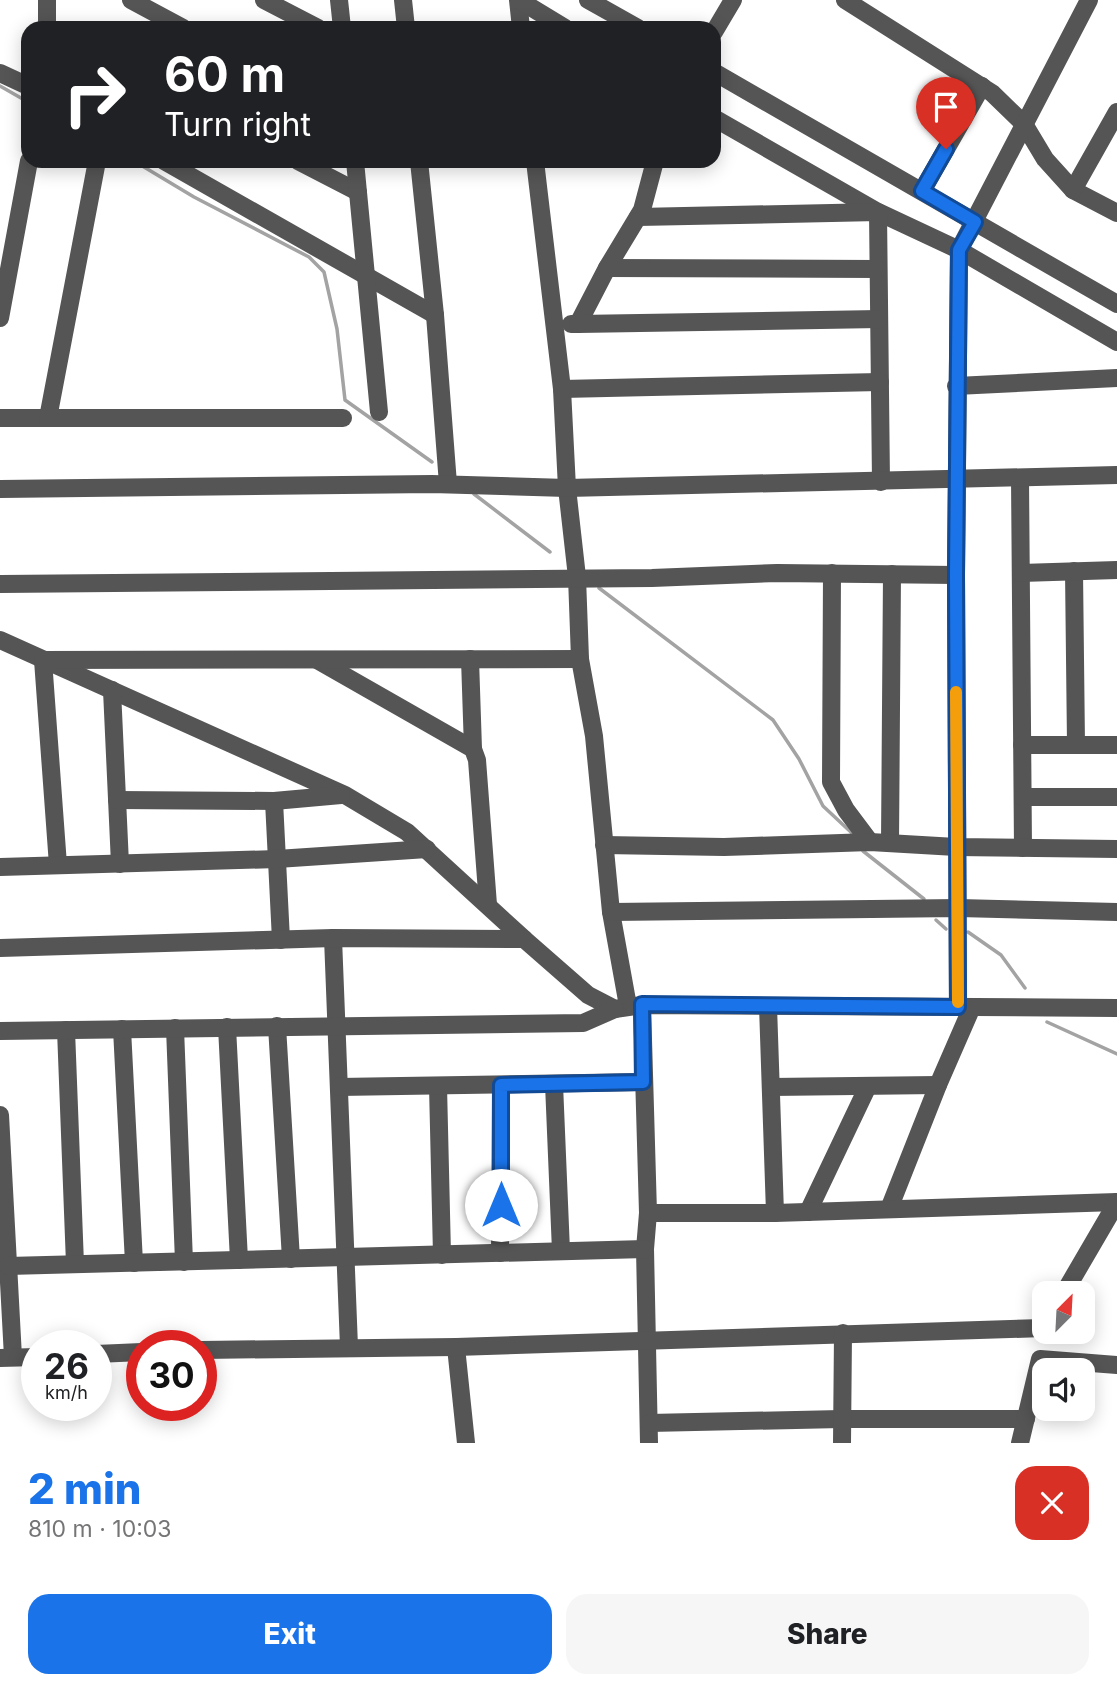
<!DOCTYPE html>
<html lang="en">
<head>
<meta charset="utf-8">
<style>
  :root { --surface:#fff; --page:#f6f6f6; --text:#202124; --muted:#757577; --accent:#1a73e8 }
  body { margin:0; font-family:Inter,sans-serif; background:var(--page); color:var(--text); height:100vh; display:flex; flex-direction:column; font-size:26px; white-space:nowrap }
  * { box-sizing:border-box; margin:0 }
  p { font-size:23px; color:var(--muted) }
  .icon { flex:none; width:38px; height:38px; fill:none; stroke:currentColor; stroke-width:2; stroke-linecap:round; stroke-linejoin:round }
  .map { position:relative; height:1443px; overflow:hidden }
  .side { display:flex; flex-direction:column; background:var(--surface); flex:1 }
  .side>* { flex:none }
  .hud { position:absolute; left:21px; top:21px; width:700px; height:147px; border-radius:21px; box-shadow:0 4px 18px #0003; background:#202124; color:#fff; overflow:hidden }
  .needle { width:46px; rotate:24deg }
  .controls { position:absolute; left:1032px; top:1281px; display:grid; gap:14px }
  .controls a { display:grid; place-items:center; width:63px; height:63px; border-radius:14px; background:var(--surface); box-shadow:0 4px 18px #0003; font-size:35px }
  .speed { position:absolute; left:21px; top:1330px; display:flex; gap:14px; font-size:35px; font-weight:700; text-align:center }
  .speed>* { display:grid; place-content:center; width:91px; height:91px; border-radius:50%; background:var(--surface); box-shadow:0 4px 18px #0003; line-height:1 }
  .speed small { font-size:18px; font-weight:400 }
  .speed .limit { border:10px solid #d22; background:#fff; color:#111 }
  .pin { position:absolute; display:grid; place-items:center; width:60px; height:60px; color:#fff; margin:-72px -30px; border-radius:50% 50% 50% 0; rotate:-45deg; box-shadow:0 0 7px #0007 }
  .pin .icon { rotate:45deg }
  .me { position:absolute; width:77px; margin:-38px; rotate:0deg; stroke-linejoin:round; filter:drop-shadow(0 0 5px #0008) }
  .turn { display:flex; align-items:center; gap:24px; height:147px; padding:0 28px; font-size:32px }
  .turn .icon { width:91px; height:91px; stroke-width:2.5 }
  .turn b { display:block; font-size:49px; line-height:60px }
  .round { display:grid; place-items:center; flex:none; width:74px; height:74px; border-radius:21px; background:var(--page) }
  .headline { display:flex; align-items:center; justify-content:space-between; height:119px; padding:0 28px }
  h1 { font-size:42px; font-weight:800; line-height:52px; color:var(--accent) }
  .cta { display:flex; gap:14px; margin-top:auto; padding:14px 28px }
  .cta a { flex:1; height:80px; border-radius:21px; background:var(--accent); color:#fff; font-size:28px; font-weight:800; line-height:80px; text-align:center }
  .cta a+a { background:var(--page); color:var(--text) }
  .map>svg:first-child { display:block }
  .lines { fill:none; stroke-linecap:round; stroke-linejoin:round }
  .stream { stroke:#a3a3a3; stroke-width:3.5 }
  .minor { stroke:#555; stroke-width:18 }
  .route-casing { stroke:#114b97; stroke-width:18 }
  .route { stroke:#1a73e8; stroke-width:12 }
  .slow { stroke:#f59e0b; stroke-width:12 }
</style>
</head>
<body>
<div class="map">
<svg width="1117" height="1443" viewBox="0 0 1117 1443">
  <rect width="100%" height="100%" fill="#fff"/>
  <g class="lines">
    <g class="stream">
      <path d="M 0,86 L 28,102"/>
      <path d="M 134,161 L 194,197 L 309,257 L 324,272 L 337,329 L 345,400 L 432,462"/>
      <path d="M 474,494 L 550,552"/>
      <path d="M 599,588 L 773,720 L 799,759 L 823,806 L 854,835"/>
      <path d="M 863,851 L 924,899"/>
      <path d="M 936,920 L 946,929"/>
      <path d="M 968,932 L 1001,955 L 1025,988"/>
      <path d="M 1047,1022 L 1117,1054"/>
    </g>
    <g class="minor">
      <path d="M 47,0 L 47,28"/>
      <path d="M 131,0 L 183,28"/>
      <path d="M 264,0 L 318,28"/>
      <path d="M 339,0 L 342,28"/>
      <path d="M 403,0 L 406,28"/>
      <path d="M 518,0 L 521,28"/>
      <path d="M 519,0 L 565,28"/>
      <path d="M 588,0 L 638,28"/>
      <path d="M 845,0 L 992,93 L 1024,124 L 1045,159 L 1073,190 L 1117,213"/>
      <path d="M 714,32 L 733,0"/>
      <path d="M 714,72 L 1117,304"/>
      <path d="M 0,73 L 28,86"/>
      <path d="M 714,118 L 878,212 L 959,250 L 1117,342"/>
      <path d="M 164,161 L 435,315"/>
      <path d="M 298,161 L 358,192"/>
      <path d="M 355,161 L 379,412"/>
      <path d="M 419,161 L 435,315 L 448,484"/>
      <path d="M 535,161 L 562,389 L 567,488 L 577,577 L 580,659 L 594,736 L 611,912 L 628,1006"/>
      <path d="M 1073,190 L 1117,112"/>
      <path d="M 922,191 L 982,86"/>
      <path d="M 638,217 L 878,212 L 881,482"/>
      <path d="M 607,268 L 878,269"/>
      <path d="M 0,318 L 29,161"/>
      <path d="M 571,324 L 578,324 L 607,268 L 642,210 L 655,161"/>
      <path d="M 578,324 L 879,319"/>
      <path d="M 956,386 L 1117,378"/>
      <path d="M 562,389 L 880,382"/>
      <path d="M 0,418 L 343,418"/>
      <path d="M 48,418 L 97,161"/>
      <path d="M 1020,478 L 1023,848"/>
      <path d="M 0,489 L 432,484 L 567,488 L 1117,475"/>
      <path d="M 1074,571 L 1076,745"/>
      <path d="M 832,573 L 831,782 L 846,810 L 870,842"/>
      <path d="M 1021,573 L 1117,570"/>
      <path d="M 0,584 L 652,578 L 777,573 L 956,575"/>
      <path d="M 0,640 L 345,795 L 407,832 L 524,939"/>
      <path d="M 470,659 L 473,749"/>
      <path d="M 317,660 L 473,749 L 477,760 L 488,905"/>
      <path d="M 112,690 L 120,864"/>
      <path d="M 1022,745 L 1117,745"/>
      <path d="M 1023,797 L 1117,797"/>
      <path d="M 117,800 L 274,801 L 341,795"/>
      <path d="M 274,801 L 281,940"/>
      <path d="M 890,843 L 892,574"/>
      <path d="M 604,845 L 724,847 L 870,842 L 956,847 L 1117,849"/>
      <path d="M 58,865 L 43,660 L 580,659"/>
      <path d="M 0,867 L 277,859 L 427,849"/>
      <path d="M 611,912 L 959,908 L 1117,912"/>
      <path d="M 333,938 L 349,1347"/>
      <path d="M 0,948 L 333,938 L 524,939 L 588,995 L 615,1009 L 642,1005 L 1117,1008"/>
      <path d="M 642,1005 L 648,1213 L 645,1249 L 649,1443"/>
      <path d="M 768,1006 L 775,1213"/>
      <path d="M 958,1007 L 956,575 L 959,250 L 1089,0"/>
      <path d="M 277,1026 L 291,1259"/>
      <path d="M 227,1027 L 239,1260"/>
      <path d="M 175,1028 L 184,1262"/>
      <path d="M 122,1029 L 134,1263"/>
      <path d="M 66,1030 L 75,1264"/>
      <path d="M 0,1031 L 583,1023 L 615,1009"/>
      <path d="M 554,1084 L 561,1251"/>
      <path d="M 438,1086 L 442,1255"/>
      <path d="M 339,1087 L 643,1082"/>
      <path d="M 771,1087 L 938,1085"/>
      <path d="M 0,1115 L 13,1357"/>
      <path d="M 889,1209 L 938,1085 L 972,1007"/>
      <path d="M 808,1212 L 868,1086"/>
      <path d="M 648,1213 L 775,1213 L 1117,1202"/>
      <path d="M 500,1253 L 501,1085"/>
      <path d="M 8,1266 L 645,1249"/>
      <path d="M 1064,1293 L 1117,1202"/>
      <path d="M 456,1347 L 466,1443"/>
      <path d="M 201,1350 L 456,1347 L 1043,1328"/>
      <path d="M 96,1354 L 142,1352"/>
      <path d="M 0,1358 L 37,1357"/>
      <path d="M 649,1423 L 841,1419 L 1026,1419"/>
      <path d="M 842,1443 L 843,1333"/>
      <path d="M 1020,1443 L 1040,1359 L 1117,1365"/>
    </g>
  </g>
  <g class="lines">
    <g class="route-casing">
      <path id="route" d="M 501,1205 L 501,1085 L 643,1082 L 642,1004 L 958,1007 L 956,575 L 959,250 L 975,222 L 922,191 L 946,149"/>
    </g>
    <use href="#route" class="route"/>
    <path class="slow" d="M 956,692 L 958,1002"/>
  </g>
</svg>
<div class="controls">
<a><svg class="needle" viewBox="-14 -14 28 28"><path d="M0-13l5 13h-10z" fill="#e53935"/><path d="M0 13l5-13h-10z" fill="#757577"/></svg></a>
<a><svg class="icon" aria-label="sound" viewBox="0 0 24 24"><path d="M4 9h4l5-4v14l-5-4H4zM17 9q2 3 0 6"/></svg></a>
</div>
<div class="speed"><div>26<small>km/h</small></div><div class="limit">30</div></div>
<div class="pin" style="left:946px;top:149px;background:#d93025"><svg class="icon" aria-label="arrive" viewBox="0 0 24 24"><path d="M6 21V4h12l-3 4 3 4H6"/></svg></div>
<svg class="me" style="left:501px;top:1205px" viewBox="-20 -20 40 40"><circle r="19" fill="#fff"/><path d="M0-13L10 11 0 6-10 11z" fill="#1a73e8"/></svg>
<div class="hud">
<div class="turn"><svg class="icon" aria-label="right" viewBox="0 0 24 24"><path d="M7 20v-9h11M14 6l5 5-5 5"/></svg><div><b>60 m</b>Turn right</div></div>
</div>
</div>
<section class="side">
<div class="headline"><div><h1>2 min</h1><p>810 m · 10:03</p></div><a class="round" style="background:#d93025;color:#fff"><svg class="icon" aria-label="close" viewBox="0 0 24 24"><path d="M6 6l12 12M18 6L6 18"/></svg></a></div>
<div class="cta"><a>Exit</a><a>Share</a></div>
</section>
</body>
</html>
